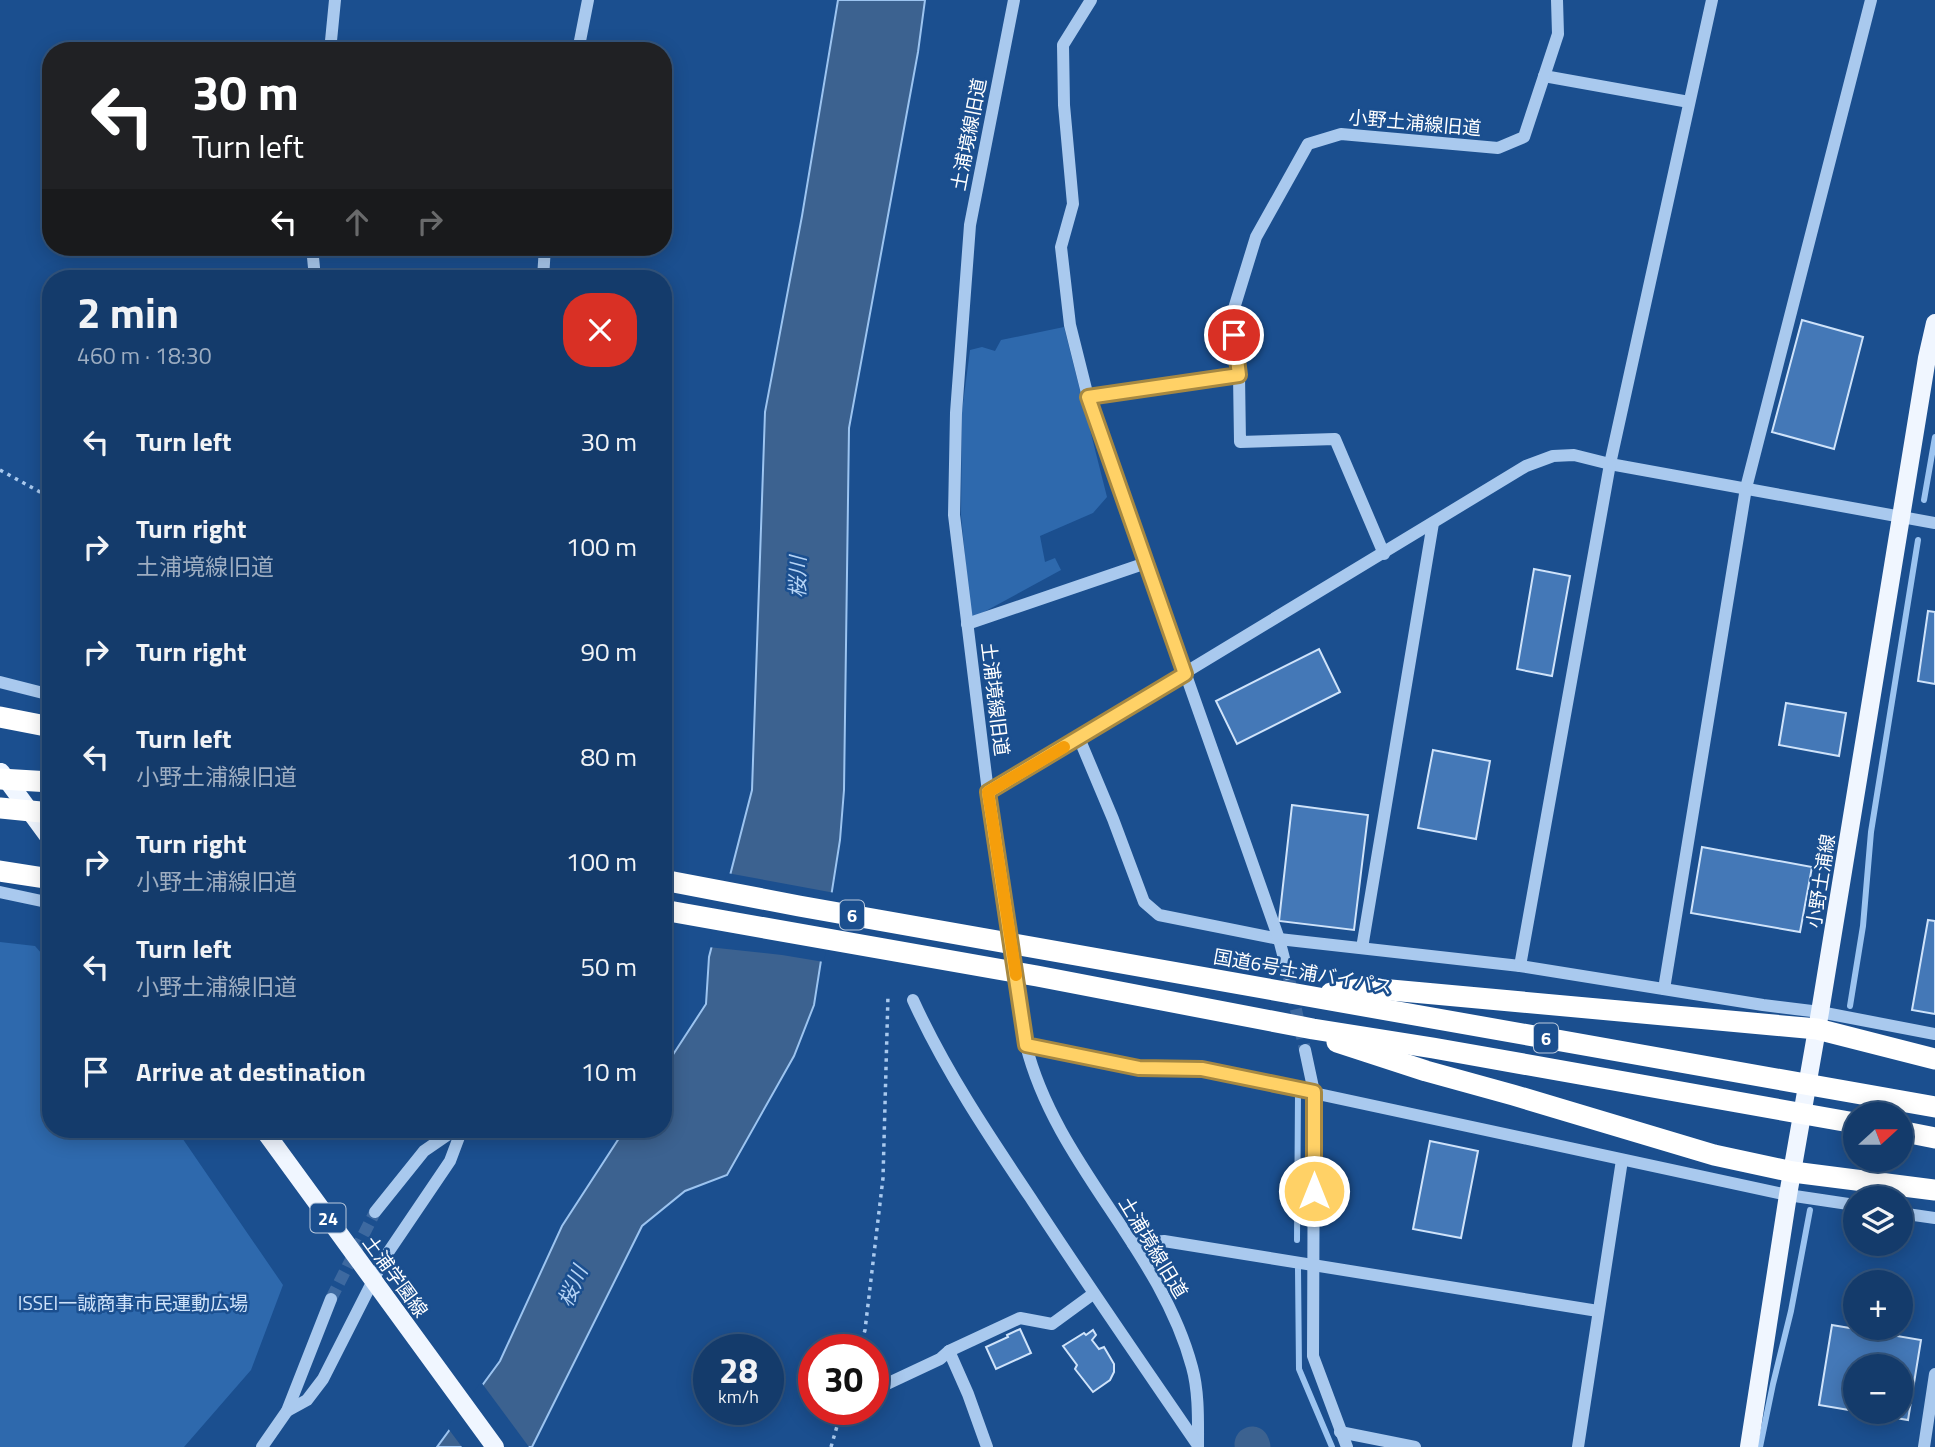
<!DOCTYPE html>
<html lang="en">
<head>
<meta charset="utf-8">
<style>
  :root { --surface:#143b6b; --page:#214673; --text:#f1f3f6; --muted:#9dadc1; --line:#33557e }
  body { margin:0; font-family:"Titillium Web","Noto Sans JP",sans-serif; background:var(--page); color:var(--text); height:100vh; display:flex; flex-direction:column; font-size:26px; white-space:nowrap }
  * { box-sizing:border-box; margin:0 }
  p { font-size:23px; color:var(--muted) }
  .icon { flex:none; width:38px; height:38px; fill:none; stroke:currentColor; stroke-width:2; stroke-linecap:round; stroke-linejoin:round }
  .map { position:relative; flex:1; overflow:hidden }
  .side { position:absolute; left:42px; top:270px; width:630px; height:868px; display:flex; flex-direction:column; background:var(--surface); border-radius:28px; box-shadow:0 4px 18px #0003,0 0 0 2px var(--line) }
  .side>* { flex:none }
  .guide { position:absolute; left:42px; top:42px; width:630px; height:214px; border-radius:28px; box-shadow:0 4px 18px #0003,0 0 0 2px var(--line); background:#202124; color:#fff; overflow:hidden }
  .needle { width:46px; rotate:69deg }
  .fabs { position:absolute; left:1843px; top:1102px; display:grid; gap:14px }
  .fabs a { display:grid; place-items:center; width:70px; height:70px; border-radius:50%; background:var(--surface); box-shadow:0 4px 18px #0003,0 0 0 2px var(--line); font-size:35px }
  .speed { position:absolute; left:693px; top:1334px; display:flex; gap:14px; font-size:35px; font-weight:700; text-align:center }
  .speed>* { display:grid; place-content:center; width:91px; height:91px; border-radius:50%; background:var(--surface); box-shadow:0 4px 18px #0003,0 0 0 2px var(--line); line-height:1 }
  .speed small { font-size:18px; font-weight:400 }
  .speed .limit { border:10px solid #d22; background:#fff; color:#111 }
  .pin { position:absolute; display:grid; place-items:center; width:60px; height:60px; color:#fff; margin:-30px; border:4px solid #fff; border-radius:50%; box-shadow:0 2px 7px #0007 }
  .me { position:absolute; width:77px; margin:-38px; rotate:0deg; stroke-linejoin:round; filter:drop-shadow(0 0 5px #0008) }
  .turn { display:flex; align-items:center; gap:24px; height:147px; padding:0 35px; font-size:32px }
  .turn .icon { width:91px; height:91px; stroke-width:2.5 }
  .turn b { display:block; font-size:49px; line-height:60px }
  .lanes { display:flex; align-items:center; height:66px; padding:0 35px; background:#0003; justify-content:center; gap:35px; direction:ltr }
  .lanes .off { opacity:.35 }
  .round { display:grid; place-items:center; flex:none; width:74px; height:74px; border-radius:28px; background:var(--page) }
  .headline { display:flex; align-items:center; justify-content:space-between; height:119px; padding:0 35px }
  h1 { font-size:42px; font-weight:700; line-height:52px }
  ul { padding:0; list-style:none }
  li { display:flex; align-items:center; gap:21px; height:105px; padding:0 35px }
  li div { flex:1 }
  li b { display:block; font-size:26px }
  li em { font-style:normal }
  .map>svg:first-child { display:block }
  .green { fill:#2e69ad }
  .water { fill:#3c6290; stroke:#9cc4f0; stroke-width:2 }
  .pier { fill:#1b4f8f }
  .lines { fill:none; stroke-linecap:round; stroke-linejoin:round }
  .stream { stroke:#9cc4f0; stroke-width:6 }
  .river { stroke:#3c6290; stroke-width:35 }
  .building { fill:#4478b7; stroke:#cfe3fa; stroke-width:2 }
  .minor-tunnel { stroke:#3d69a0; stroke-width:12; stroke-dasharray:12 6; stroke-linecap:butt }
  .path { stroke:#a9c9ee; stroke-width:3.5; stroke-dasharray:3.5 5; stroke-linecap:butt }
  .minor { stroke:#a9c9ee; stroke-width:12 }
  .major { stroke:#f0f6ff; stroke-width:18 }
  .highway { stroke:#fff; stroke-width:21 }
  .route-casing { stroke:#a68842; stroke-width:18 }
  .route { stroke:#ffd166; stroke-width:12 }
  .slow { stroke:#f59e0b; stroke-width:12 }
  .labels { text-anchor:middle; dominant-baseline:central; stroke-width:5; stroke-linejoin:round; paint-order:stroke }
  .shield { fill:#1b4f8f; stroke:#bbcadd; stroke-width:2 }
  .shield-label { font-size:18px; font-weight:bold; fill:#fff }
  .street-label { font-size:19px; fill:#fff; stroke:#1b4f8f }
  .park-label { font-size:19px; fill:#cfe3fa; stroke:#1b4f8f }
  .water-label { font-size:21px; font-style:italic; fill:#b5d3f5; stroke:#1b4f8f }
</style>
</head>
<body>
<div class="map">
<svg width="1935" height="1447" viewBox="0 0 1935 1447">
  <rect width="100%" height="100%" fill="#1b4f8f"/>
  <g class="green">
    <path d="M 1064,327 L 1107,497 L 1093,513 L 1040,536 L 1045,562 L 1055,558 L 1061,570 L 971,619 L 961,515 L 962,411 L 970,350 L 982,347 L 995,351 L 1001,340 Z"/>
    <path d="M 0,942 L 35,946 L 51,964 L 51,1129 L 176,1129 L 283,1285 L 251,1370 L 184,1447 L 0,1447 Z"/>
  </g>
  <path class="water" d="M 838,0 L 925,0 L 918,52 L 849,428 L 844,790 L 840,840 L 814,1005 L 794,1056 L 727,1175 L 685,1191 L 642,1226 L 532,1447 L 437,1447 L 500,1361 L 562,1226 L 625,1129 L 663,1129 L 663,1070 L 706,1004 L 709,957 L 752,790 L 765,412 L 802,216 Z"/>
  <g class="pier">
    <path d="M 727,873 L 835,893 L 824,962 L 782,955 L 708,947 Z"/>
    <path d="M 481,1382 L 529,1447 L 462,1447 L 447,1427 Z"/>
  </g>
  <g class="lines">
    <g class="stream">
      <path d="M 1924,500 L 1935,437"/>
      <path d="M 1850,1006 L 1863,926 L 1871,832 L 1918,540"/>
      <path d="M 1297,1240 L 1298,1094"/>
      <path d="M 1298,1269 L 1299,1369 L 1332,1447"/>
      <path d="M 1760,1447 L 1773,1384 L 1791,1311 L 1810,1210"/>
    </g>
    <path class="river" d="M 1252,1444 L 1253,1447"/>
  </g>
  <g class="building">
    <path d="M 1802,320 L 1863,337 L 1834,449 L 1772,432 Z"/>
    <path d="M 1534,569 L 1570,576 L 1552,676 L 1517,669 Z"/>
    <path d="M 1928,611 L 1935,612 L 1935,684 L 1918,681 Z"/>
    <path d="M 1319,649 L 1340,692 L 1237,744 L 1216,701 Z"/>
    <path d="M 1786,703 L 1846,713 L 1839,756 L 1779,745 Z"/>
    <path d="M 1433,750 L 1490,761 L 1476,839 L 1418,828 Z"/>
    <path d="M 1292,805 L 1368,815 L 1354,930 L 1279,921 Z"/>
    <path d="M 1702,847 L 1812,867 L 1800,932 L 1691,913 Z"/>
    <path d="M 1928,920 L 1935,921 L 1935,1014 L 1912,1010 Z"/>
    <path d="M 1430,1141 L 1478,1151 L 1461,1238 L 1413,1229 Z"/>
    <path d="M 1832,1325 L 1921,1340 L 1908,1420 L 1861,1412 L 1900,1412 L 1900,1367 L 1855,1367 L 1855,1411 L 1819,1405 Z"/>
    <path d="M 1020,1329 L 1031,1353 L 996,1369 L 986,1347 L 1008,1337 L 1007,1335 Z"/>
    <path d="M 1093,1330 L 1096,1335 L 1092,1340 L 1099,1349 L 1104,1347 L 1114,1364 L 1114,1372 L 1110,1380 L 1093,1392 L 1075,1369 L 1077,1365 L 1063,1346 L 1084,1333 L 1086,1335 Z"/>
  </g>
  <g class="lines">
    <g class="minor-tunnel">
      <path d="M 1288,974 L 1305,1050"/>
      <path d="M 331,1299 L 375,1212"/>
    </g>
    <g class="path">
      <path d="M 0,470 L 51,498"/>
      <path d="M 860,1349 L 865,1330 L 883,1178 L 888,995"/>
      <path d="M 831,1447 L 842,1409"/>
    </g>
    <g class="minor">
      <path d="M 1014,0 L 970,225 L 956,413 L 954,515 L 988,792 L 1026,1045 C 1056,1165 1160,1248 1192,1367 C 1199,1392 1198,1421 1198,1447"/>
      <path d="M 330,51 L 335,0"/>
      <path d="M 578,51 L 588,0"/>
      <path d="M 1544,76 L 1689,102"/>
      <path d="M 312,247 L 315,278"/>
      <path d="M 543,278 L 545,247"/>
      <path d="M 1239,375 L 1240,442 L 1335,439 L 1384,554"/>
      <path d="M 1088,397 L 1070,325 L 1061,247 L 1073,204 L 1064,105 L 1063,45 L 1091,0"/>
      <path d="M 967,624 L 1146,563"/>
      <path d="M 0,682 L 51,695"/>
      <path d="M 1079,738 L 1113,819 L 1144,902 L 1159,915 L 1279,939 L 1520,966 L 1763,1005 L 1820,1012 L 1935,1034"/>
      <path d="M 988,792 L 1526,466 L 1553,456 L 1574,455 L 1610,464 L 1935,523"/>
      <path d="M 0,892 L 51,903"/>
      <path d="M 1362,948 L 1433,523"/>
      <path d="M 1520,966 L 1610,464 L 1712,0"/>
      <path d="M 1288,974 L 1279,939 L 1088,397 L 1239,375 L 1232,315 L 1256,237 L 1308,144 L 1341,134 L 1498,148 L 1524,137 L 1558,34 L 1557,0"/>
      <path d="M 1664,989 L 1746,488 L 1871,0"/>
      <path d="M 913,1000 C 945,1070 987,1133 1030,1197 C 1084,1280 1141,1362 1197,1444"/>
      <path d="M 1026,1045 L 1139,1067 L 1202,1069 L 1788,1195 L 1855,1205"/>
      <path d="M 1305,1050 L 1314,1092 L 1313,1356 L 1347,1447"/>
      <path d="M 375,1212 L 424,1151 L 456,1129"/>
      <path d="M 1900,1213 L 1935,1218"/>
      <path d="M 1133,1244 L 1164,1241 L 1598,1311"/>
      <path d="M 949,1351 L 968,1394 L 987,1447"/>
      <path d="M 876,1389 L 940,1359 L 949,1351 L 1020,1318 L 1052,1324 L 1093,1294"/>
      <path d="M 287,1411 L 307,1400 L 323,1379 L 385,1257 L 450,1161 L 462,1129"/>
      <path d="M 1340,1432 L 1415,1447"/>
      <path d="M 262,1447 L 287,1411 L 331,1299"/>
      <path d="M 1578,1447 L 1622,1160"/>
      <path d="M 1924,1447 L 1935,1374"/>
    </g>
    <g class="major">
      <path d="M 1,772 L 51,840"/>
      <path d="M 263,1129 L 495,1447"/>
      <path d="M 1749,1447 L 1788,1195 L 1820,1012 L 1927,358 L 1935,323"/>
    </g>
    <g class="highway">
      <path d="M 0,717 L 51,727"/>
      <path d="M 0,779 L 51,782"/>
      <path d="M 0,808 L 51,813"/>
      <path d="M 0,871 L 51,879"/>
      <path d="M 663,880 L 799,906 L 1935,1107"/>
      <path d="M 663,910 L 1037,976 L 1313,1029 L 1433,1048 L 1855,1123"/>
      <path d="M 1331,993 L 1369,988 L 1817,1029 L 1935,1059"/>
      <path d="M 1337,1042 L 1426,1071 L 1513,1095 L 1714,1155 L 1793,1172 L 1935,1190"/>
      <path d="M 1900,1131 L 1935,1138"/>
    </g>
  </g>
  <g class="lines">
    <g class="route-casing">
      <path id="route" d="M 1234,335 L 1239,375 L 1088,397 L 1185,674 L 988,792 L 1026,1045 L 1139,1068 L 1202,1069 L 1314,1092 L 1314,1191"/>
    </g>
    <use href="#route" class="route"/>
    <path class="slow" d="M 1016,975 L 988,792 L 1064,747"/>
  </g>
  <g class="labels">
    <g class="shield">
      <rect x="840" y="900.5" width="24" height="29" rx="5"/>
      <rect x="1534" y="1023.5" width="24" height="29" rx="5"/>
      <rect x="310.5" y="1203.5" width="35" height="29" rx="5"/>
    </g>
    <g class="shield-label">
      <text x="852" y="915">6</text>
      <text x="1546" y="1038">6</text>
      <text x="328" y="1218">24</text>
    </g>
    <g class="street-label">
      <text transform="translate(1415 122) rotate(5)">小野土浦線旧道</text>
      <text transform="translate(968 134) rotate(-79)">土浦境線旧道</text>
      <text transform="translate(996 699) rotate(83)">土浦境線旧道</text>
      <text transform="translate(1820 881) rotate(-81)">小野土浦線</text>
      <text transform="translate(1303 971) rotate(10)">国道6号土浦バイパス</text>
      <text transform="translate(1154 1247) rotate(59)">土浦境線旧道</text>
      <text transform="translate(396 1276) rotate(54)">土浦学園線</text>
    </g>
    <g class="park-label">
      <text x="133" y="1302">ISSEI一誠商事市民運動広場</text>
    </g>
    <g class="water-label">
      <text transform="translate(797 577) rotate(-89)">桜川</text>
      <text transform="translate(572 1286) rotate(-66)">桜川</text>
    </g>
  </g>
</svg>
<div class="fabs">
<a><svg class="needle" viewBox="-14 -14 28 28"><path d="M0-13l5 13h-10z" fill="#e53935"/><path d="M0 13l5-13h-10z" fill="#9dadc1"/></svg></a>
<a><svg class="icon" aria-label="layers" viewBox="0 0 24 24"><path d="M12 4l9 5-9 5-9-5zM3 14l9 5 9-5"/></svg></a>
<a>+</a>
<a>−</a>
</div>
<div class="speed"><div>28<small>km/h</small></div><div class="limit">30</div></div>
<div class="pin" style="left:1234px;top:335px;background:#d93025"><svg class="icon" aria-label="arrive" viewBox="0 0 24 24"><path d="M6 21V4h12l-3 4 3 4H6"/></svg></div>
<svg class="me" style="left:1314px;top:1191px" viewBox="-20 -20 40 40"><circle r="17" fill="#ffd166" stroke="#fff" stroke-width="3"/><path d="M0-11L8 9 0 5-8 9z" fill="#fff"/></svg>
<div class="guide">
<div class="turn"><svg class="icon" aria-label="left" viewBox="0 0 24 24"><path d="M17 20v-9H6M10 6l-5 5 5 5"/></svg><div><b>30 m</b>Turn left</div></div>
<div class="lanes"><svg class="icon" aria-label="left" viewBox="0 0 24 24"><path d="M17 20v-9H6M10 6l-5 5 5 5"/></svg><svg class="icon off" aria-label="ahead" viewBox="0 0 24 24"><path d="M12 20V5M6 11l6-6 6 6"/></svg><svg class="icon off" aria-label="right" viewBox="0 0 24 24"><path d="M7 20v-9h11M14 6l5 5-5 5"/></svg></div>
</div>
<section class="side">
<div class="headline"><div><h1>2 min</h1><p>460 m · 18:30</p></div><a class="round" style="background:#d93025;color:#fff"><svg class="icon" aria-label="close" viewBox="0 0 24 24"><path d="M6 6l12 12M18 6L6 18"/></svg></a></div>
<ul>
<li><svg class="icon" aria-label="left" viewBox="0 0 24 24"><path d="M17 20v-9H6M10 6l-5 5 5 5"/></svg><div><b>Turn left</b></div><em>30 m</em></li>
<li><svg class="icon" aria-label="right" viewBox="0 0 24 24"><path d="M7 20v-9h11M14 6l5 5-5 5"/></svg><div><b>Turn right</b><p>土浦境線旧道</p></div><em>100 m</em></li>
<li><svg class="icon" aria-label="right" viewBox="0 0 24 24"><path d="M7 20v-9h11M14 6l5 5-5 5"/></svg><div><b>Turn right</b></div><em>90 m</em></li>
<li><svg class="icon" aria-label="left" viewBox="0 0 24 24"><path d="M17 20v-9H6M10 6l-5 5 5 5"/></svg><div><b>Turn left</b><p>小野土浦線旧道</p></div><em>80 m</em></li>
<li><svg class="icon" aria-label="right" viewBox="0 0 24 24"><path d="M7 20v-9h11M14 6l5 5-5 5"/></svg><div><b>Turn right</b><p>小野土浦線旧道</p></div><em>100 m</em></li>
<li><svg class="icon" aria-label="left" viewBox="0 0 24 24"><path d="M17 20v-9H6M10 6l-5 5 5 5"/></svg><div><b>Turn left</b><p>小野土浦線旧道</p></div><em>50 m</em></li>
<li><svg class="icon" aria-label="arrive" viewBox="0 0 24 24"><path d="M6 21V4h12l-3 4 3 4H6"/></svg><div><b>Arrive at destination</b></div><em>10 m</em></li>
</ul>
</section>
</div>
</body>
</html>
